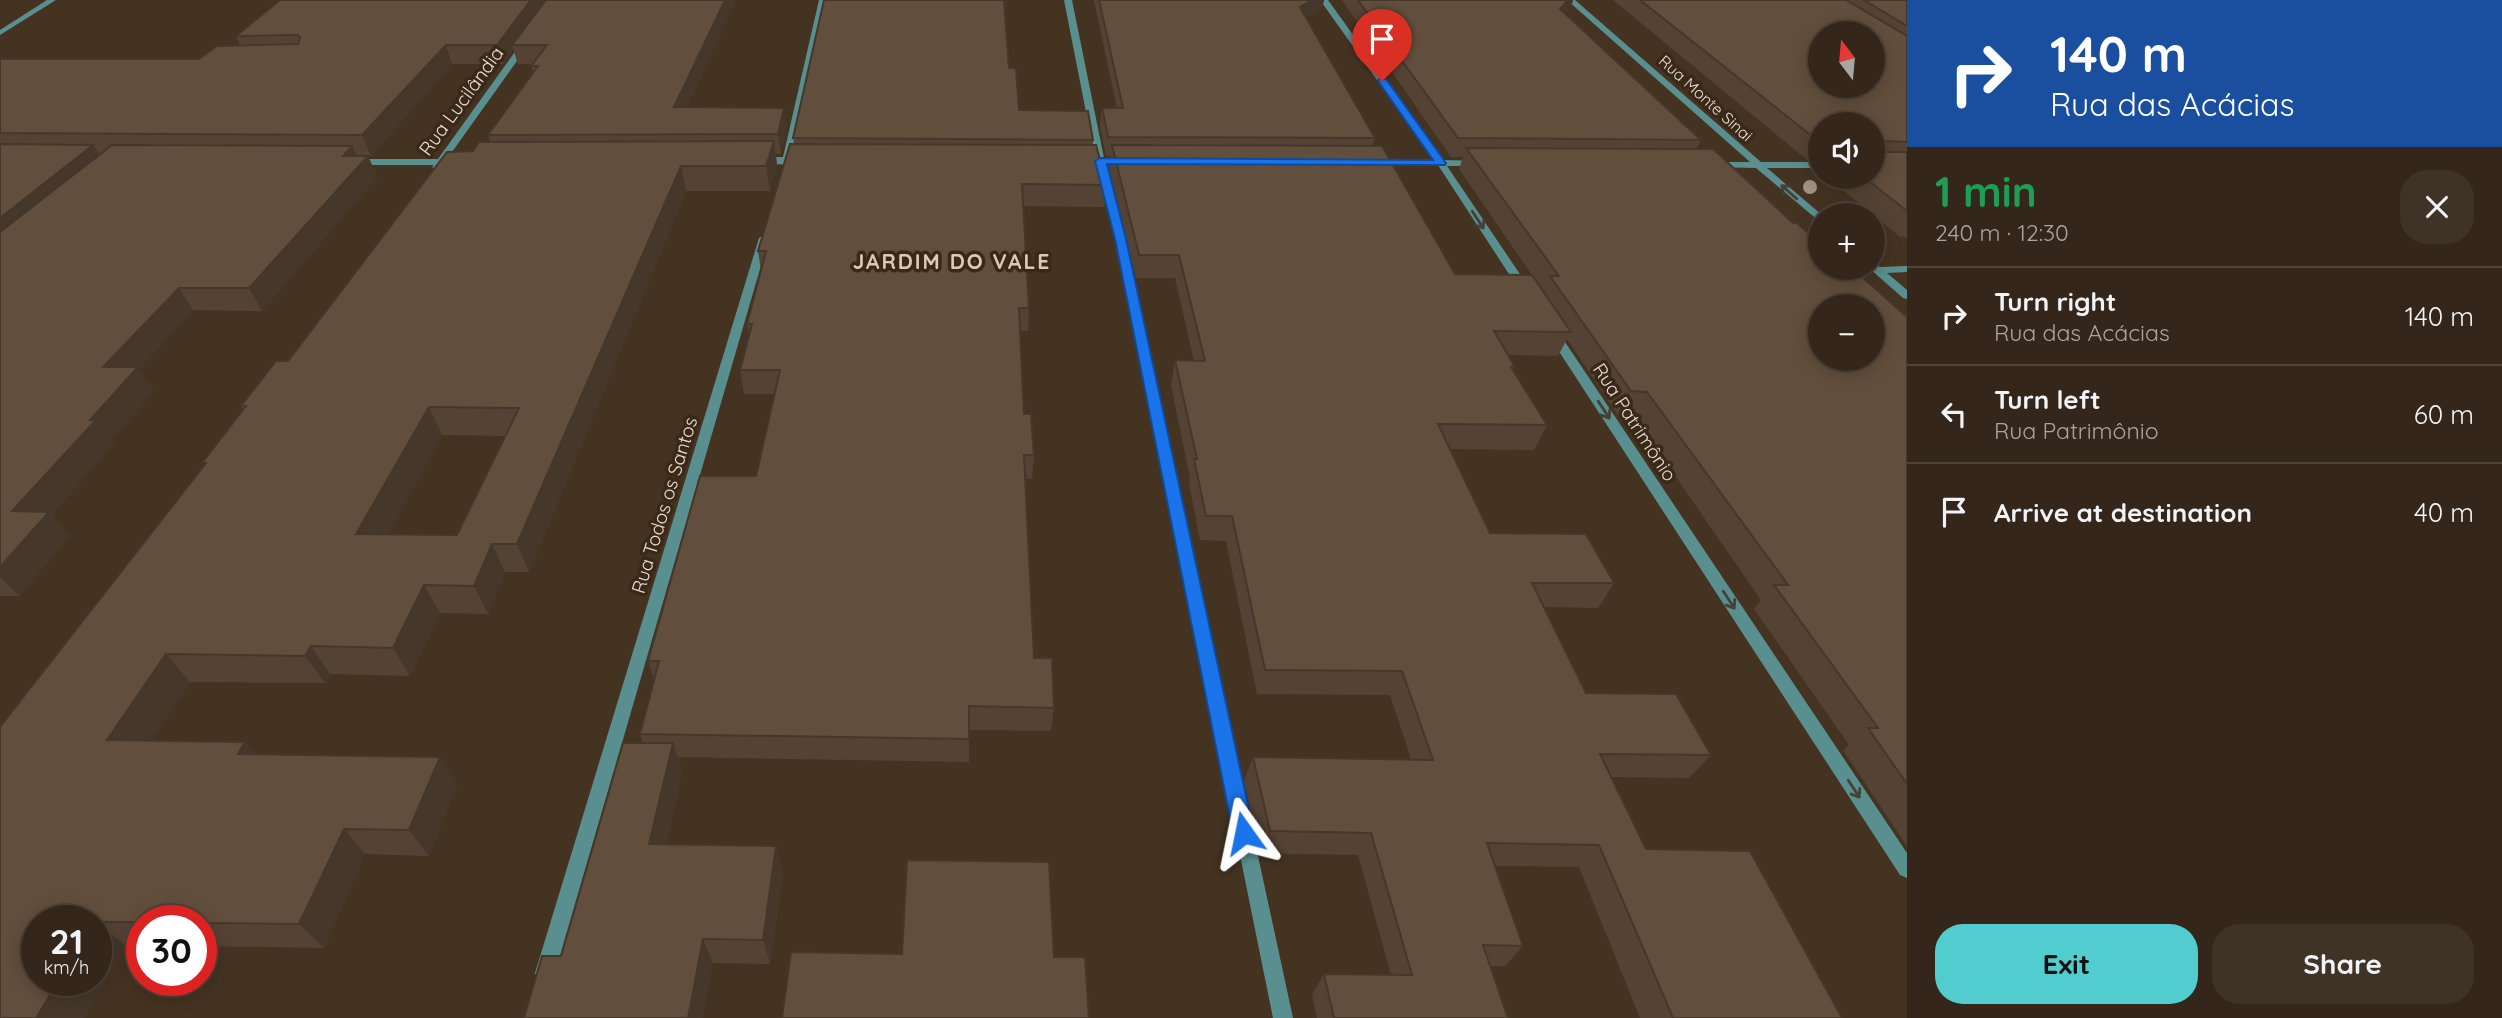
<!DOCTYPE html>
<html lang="en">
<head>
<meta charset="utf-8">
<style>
  :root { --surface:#34261a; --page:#3f3227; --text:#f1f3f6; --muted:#a9a5a2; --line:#4e4339; --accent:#52cdcf }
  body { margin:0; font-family:Quicksand,sans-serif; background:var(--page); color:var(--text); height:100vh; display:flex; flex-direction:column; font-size:26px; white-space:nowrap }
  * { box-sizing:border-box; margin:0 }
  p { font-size:23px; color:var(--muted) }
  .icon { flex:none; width:38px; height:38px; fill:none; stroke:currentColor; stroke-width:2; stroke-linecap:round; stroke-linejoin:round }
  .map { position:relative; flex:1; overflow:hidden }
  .drawer { display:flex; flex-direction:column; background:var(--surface); width:595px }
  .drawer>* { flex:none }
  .guide { background:#1a4fa0; color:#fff; overflow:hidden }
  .needle { width:46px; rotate:344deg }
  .tools { position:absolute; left:1808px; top:21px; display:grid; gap:14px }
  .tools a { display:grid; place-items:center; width:77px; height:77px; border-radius:50%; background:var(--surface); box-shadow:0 4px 18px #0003,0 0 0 2px var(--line); font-size:35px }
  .speed { position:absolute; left:21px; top:905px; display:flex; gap:14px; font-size:35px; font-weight:700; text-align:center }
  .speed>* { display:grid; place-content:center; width:91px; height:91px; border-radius:50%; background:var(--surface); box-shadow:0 4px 18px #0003,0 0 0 2px var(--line); line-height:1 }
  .speed small { font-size:18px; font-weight:400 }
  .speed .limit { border:10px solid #d22; background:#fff; color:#111 }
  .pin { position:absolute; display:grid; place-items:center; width:60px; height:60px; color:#fff; margin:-72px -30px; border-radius:50% 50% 50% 0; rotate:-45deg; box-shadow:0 0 7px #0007 }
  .pin .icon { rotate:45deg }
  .me { position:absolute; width:77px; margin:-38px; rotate:348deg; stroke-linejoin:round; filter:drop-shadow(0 0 5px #0008) }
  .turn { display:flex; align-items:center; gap:24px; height:147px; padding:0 28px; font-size:32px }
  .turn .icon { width:91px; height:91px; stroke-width:2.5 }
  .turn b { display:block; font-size:49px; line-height:60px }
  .round { display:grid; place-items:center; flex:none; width:74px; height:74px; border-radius:28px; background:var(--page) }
  .head { display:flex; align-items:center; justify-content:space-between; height:119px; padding:0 28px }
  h1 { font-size:42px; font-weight:700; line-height:52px; color:#1e9e55 }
  .button { display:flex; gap:14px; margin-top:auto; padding:14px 28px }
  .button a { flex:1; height:80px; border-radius:28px; background:var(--accent); color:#111; font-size:28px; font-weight:700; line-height:80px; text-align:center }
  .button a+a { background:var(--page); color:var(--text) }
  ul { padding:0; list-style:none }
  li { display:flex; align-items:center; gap:21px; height:98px; padding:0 28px; border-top:2px solid var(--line) }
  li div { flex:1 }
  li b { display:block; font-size:26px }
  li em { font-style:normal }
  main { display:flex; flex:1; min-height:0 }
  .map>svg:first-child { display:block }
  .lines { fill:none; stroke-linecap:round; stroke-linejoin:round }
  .street { fill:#5a8f90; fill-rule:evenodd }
  .tree { fill:#a49281 }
  .wall { fill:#544334; fill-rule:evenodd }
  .shaded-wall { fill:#45372a }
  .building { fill:#624e3c; stroke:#45372a; stroke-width:2; fill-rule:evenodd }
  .oneway { stroke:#424236 }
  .route { fill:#1a73e8; stroke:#114b97; stroke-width:2 }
  .labels { text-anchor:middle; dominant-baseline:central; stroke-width:7; stroke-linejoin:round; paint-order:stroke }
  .far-street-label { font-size:16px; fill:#eaded4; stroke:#3a2918 }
  .street-label { font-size:19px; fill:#eaded4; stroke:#3a2918 }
  .far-district-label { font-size:21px; font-weight:bold; letter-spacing:2px; fill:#e0c9b4; stroke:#3a2918 }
</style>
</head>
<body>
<main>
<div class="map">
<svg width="1907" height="1018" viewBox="0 0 1907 1018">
  <rect width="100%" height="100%" fill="#453322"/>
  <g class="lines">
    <g class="street">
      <path d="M 47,0 L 56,0 L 0,35 L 0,30 Z"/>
      <path d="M 819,0 L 827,0 L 792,157 L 804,157 L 809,160 C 796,167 769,164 754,162 L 752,160 L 757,157 L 783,157 Z"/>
      <path d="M 1064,0 L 1072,0 L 1104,158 L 1129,158 L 1134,161 L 1129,164 L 1105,164 L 1125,239 L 1293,1018 L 1273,1018 L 1115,239 L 1096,164 L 1083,164 L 1078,161 L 1083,158 L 1095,158 Z"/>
      <path d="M 1320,0 L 1328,0 L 1443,160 L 1482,161 L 1484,163 L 1479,166 L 1447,166 L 1530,289 L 1528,291 L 1520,291 L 1438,165 L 1370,164 L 1368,162 L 1373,159 L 1434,160 Z"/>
      <path d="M 1567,0 L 1575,0 L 1761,162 L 1820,162 L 1820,168 L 1767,168 L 1822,215 L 1820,222 L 1756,168 L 1710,167 L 1710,163 L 1713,162 L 1750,162 Z"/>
      <path d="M 522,42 L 529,44 L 447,159 L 460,160 L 460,164 L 443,165 L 437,170 L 432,167 L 434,165 L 351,165 L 346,162 L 351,159 L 438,159 Z"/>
      <path d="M 764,235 L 769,238 L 555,973 L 552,980 L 545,983 L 538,980 L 535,973 L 759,238 Z"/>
      <path d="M 1872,262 L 1880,267 L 1907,266 L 1907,272 L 1887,273 L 1907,290 L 1907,299 L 1903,298 L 1869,268 L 1872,268 Z"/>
      <path d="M 1553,330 L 1559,333 L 1907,853 L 1907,878 L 1900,875 L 1547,333 Z"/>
    </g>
  </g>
  <circle class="tree" cx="1810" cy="187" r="7"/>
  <g class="wall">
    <path d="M 280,0 L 736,0 L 687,107 L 784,108 L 787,128 L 781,154 L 776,154 L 777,166 L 770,191 L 686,191 L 529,572 L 505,572 L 488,614 L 440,613 L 410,676 L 330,674 L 325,683 L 190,682 L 152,740 L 245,742 L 256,754 L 440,757 L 457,784 L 429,856 L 365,854 L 324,948 L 201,946 L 201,920 L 142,920 L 142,945 L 126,945 L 84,1018 L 0,1018 L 0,727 L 204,465 L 202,463 L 243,410 L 241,406 L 276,361 L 288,361 L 447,152 L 473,151 L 479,142 L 490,142 L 488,135 L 533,73 L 531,66 L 532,64 L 518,64 L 513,49 L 503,64 L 452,64 L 371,156 L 368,156 L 377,177 L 262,311 L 193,310 L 139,369 L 154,391 L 111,440 L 114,444 L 52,514 L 70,536 L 19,596 L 0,596 L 0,59 L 199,59 L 217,46 L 240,45 L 236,36 ZM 442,435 L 506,436 L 457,535 L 388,534 ZM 37,920 L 96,920 L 96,980 L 37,980 Z"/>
    <path d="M 1094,0 L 1324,0 L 1322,8 L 1306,18 L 1375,138 L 1372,146 L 1455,274 L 1532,275 L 1459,169 L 1463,157 L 1451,157 L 1342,0 L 1573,0 L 1571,7 L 1565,13 L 1701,140 L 1696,149 L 1820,268 L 1907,317 L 1907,846 L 1843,750 L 1849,745 L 1754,609 L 1761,600 L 1633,415 L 1618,415 L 1567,339 L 1558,356 L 1508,355 L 1515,367 L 1513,370 L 1547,425 L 1534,450 L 1450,449 L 1490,533 L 1614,583 L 1598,608 L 1544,607 L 1586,693 L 1711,755 L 1689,778 L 1611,777 L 1646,849 L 1842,1018 L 1640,1018 L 1579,867 L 1495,866 L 1523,946 L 1505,966 L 1490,966 L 1508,1018 L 1317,1018 L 1312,994 L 1324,974 L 1391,975 L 1358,855 L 1260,853 L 1244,780 L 1253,757 L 1411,759 L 1390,695 L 1257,694 L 1226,541 L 1200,540 L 1189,484 L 1190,478 L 1171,385 L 1175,360 L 1194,361 L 1175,278 L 1136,278 L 1109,167 L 1111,156 L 1106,156 L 1100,127 L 1102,108 L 1117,108 Z"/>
    <path d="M 1613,0 L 1907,0 L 1907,237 L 1900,237 L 1827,177 L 1872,177 L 1820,124 L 1820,160 L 1806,159 Z"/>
    <path d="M 1009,68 L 1019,110 L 1093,140 L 1093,145 L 1107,185 L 1104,207 L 1024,206 L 1029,308 L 1028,331 L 1020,331 L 1024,414 L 1034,455 L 1032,479 L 1025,479 L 1034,658 L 1054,708 L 1051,731 L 969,730 L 969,762 L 678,757 L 682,771 L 666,844 L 783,872 L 770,964 L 713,963 L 561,956 L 643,743 L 640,734 L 654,679 L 648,661 L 756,476 L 775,394 L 744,394 L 740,370 L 749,334 L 747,324 L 761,271 L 758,251 L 794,144 L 793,138 Z"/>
  </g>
  <g class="shaded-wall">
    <path d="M 531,0 L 550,0 L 512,45 L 513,49 L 503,64 L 497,45 Z"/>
    <path d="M 725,0 L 736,0 L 678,128 L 674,107 Z"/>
    <path d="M 1312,0 L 1324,0 L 1322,8 L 1296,24 L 1300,7 Z"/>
    <path d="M 1568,0 L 1573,0 L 1571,7 L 1553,26 L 1560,9 Z"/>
    <path d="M 446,45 L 452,64 L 371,156 L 362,135 Z"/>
    <path d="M 784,108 L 787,128 L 781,154 L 778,134 Z"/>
    <path d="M 774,141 L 777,166 L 770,191 L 766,166 Z"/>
    <path d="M 93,145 L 106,166 L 0,254 L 0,218 Z"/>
    <path d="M 352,146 L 360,165 L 368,156 L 377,177 L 262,311 L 249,288 L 343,156 Z"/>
    <path d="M 681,166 L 686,191 L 529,572 L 517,544 Z"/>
    <path d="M 179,288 L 193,310 L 139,369 L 154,391 L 111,440 L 114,444 L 52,514 L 70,536 L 19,596 L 0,577 L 0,567 L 12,511 L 90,420 L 103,367 Z"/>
    <path d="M 429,407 L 442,435 L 373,562 L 356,534 Z"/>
    <path d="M 492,544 L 505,572 L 488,614 L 474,586 Z"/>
    <path d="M 424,585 L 440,613 L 410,676 L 393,648 Z"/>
    <path d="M 311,646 L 330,674 L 325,683 L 305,656 Z"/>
    <path d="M 166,654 L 190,682 L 135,766 L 107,740 Z"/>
    <path d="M 245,742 L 268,768 L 238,754 Z"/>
    <path d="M 673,743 L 682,771 L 660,870 L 649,844 Z"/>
    <path d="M 440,757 L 457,784 L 429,856 L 409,830 Z"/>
    <path d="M 344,829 L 365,854 L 324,948 L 299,924 Z"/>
    <path d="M 776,846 L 783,872 L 770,964 L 763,940 Z"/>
    <path d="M 96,923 L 126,945 L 84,1018 L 36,1018 L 59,980 L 96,980 Z"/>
    <path d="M 703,939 L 713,963 L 703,1018 L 688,1018 Z"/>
  </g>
  <g class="building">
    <path d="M 280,0 L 531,0 L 497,45 L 446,45 L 362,135 L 0,133 L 0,59 L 199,59 L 217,46 L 298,44 L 300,38 L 298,35 L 236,36 Z"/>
    <path d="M 546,0 L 725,0 L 674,107 L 784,108 L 778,134 L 488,135 L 538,66 L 531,66 L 547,45 L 512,45 Z"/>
    <path d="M 824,0 L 1004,0 L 1009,68 L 1016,68 L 1019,110 L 1088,111 L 1093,140 L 793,138 Z"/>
    <path d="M 1099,0 L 1312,0 L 1300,7 L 1375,138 L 1108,137 L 1102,108 L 1123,108 Z"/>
    <path d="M 1358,0 L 1568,0 L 1560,9 L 1701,140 L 1458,138 Z"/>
    <path d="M 1640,0 L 1846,0 L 1907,36 L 1907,142 L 1885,141 L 1882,150 L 1885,152 L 1907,152 L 1907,211 L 1864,177 L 1872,177 L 1872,124 L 1820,124 L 1820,140 L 1817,140 ZM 1820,33 L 1872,33 L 1872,86 L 1820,86 Z"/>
    <path d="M 1864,0 L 1907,0 L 1907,26 Z"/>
    <path d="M 774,141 L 766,166 L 681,166 L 517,544 L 492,544 L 474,586 L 424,585 L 393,648 L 311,646 L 305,656 L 166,654 L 107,740 L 245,742 L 238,754 L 440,757 L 409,830 L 344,829 L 299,924 L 201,923 L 201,920 L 142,920 L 142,922 L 96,922 L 96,920 L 37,920 L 37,980 L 59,980 L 36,1018 L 0,1018 L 0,727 L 206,463 L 202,463 L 246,406 L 241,406 L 276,361 L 288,361 L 447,152 L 473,151 L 479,142 ZM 429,407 L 519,408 L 457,535 L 356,534 Z"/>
    <path d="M 0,144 L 93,145 L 0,218 Z"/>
    <path d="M 790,144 L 1096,145 L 1107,185 L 1022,184 L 1029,308 L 1019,308 L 1024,414 L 1031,414 L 1034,455 L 1024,455 L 1034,658 L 1052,658 L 1054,708 L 969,706 L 969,739 L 640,734 L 659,661 L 648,661 L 700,476 L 756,476 L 780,370 L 740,370 L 752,324 L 747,324 L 766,251 L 758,251 Z"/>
    <path d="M 112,145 L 352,146 L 343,156 L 368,156 L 249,288 L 179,288 L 103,367 L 138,367 L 90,420 L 96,420 L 12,511 L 49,512 L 0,567 L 0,232 Z"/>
    <path d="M 1112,145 L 1382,146 L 1455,274 L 1532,275 L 1571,332 L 1494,331 L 1515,367 L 1511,367 L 1547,425 L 1438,424 L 1490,533 L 1586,534 L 1614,583 L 1532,583 L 1586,693 L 1676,694 L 1711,755 L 1600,754 L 1646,849 L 1750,851 L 1842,1018 L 1673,1018 L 1599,845 L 1487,843 L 1523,946 L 1483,945 L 1508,1018 L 1334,1018 L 1324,974 L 1412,975 L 1371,833 L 1270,831 L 1253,757 L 1433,760 L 1402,671 L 1265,670 L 1232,516 L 1206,516 L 1194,459 L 1197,459 L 1175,360 L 1205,361 L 1179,255 L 1139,255 Z"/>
    <path d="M 1466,148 L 1713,149 L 1793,223 L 1797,223 L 1820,244 L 1820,268 L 1852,268 L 1907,317 L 1907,784 L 1868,728 L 1878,728 L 1774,585 L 1788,585 L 1647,392 L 1631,391 L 1550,276 L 1559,276 ZM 1820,306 L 1872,306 L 1872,359 L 1820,359 Z"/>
    <path d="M 623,743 L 673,743 L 649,844 L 776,846 L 763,940 L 703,939 L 688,1018 L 524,1018 L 542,956 L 561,956 Z"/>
    <path d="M 907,860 L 1049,862 L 1054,957 L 1085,957 L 1089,1018 L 782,1018 L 791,952 L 902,954 Z"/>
  </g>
  <defs><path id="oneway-shaft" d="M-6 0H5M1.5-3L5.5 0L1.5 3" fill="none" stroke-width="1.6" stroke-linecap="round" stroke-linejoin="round" transform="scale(1.75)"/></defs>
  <g class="oneway">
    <use href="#oneway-shaft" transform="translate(1789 192) rotate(-139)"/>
    <use href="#oneway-shaft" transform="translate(1478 220) rotate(57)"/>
    <use href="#oneway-shaft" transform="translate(1604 410) rotate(57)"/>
    <use href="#oneway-shaft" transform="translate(1729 600) rotate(57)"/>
    <use href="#oneway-shaft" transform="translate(1854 789) rotate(57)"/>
  </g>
  <path class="route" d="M 1379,79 L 1386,79 L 1446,163 L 1445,165 L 1107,164 L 1126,239 L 1254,833 L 1251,839 L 1244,842 L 1237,839 L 1233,833 L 1115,239 L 1095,161 L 1100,158 L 1433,160 L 1378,81 Z"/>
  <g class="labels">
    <g class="far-street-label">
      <text transform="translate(1706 98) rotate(42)">Rua Monte Sinai</text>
    </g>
    <g class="street-label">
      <text transform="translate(461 101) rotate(-54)">Rua Lucilândia</text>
      <text transform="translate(1635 422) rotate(57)">Rua Patrimônio</text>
      <text transform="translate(664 505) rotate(-73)">Rua Todos os Santos</text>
    </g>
    <g class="far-district-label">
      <text x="952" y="261">JARDIM DO VALE</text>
    </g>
  </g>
</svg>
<div class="tools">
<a><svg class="needle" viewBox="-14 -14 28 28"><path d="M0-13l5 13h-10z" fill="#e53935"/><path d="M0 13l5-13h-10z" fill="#a9a5a2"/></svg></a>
<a><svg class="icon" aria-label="sound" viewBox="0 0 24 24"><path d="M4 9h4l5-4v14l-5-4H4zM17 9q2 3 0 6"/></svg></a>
<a>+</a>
<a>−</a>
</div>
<div class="speed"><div>21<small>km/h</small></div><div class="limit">30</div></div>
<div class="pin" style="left:1382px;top:81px;background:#d93025"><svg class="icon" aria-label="arrive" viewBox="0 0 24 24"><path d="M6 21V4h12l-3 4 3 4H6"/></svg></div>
<svg class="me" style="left:1244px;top:833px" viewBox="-20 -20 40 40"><path d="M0-17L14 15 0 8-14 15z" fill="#1a73e8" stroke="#fff" stroke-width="4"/></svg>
</div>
<section class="drawer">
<div class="guide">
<div class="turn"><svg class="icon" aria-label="right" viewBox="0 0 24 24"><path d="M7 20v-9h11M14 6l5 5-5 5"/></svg><div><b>140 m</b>Rua das Acácias</div></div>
</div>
<div class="head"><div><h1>1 min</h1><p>240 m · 12:30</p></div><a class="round"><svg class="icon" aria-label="close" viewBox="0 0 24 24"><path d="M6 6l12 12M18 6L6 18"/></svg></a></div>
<ul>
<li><svg class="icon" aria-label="right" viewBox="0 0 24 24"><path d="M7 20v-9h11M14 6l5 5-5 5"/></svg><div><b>Turn right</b><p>Rua das Acácias</p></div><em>140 m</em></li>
<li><svg class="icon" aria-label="left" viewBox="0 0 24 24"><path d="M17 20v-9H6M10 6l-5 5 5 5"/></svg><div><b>Turn left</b><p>Rua Patrimônio</p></div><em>60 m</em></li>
<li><svg class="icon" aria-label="arrive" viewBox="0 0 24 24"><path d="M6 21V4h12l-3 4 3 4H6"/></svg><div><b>Arrive at destination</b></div><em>40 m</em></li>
</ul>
<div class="button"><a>Exit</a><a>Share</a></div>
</section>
</main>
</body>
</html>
